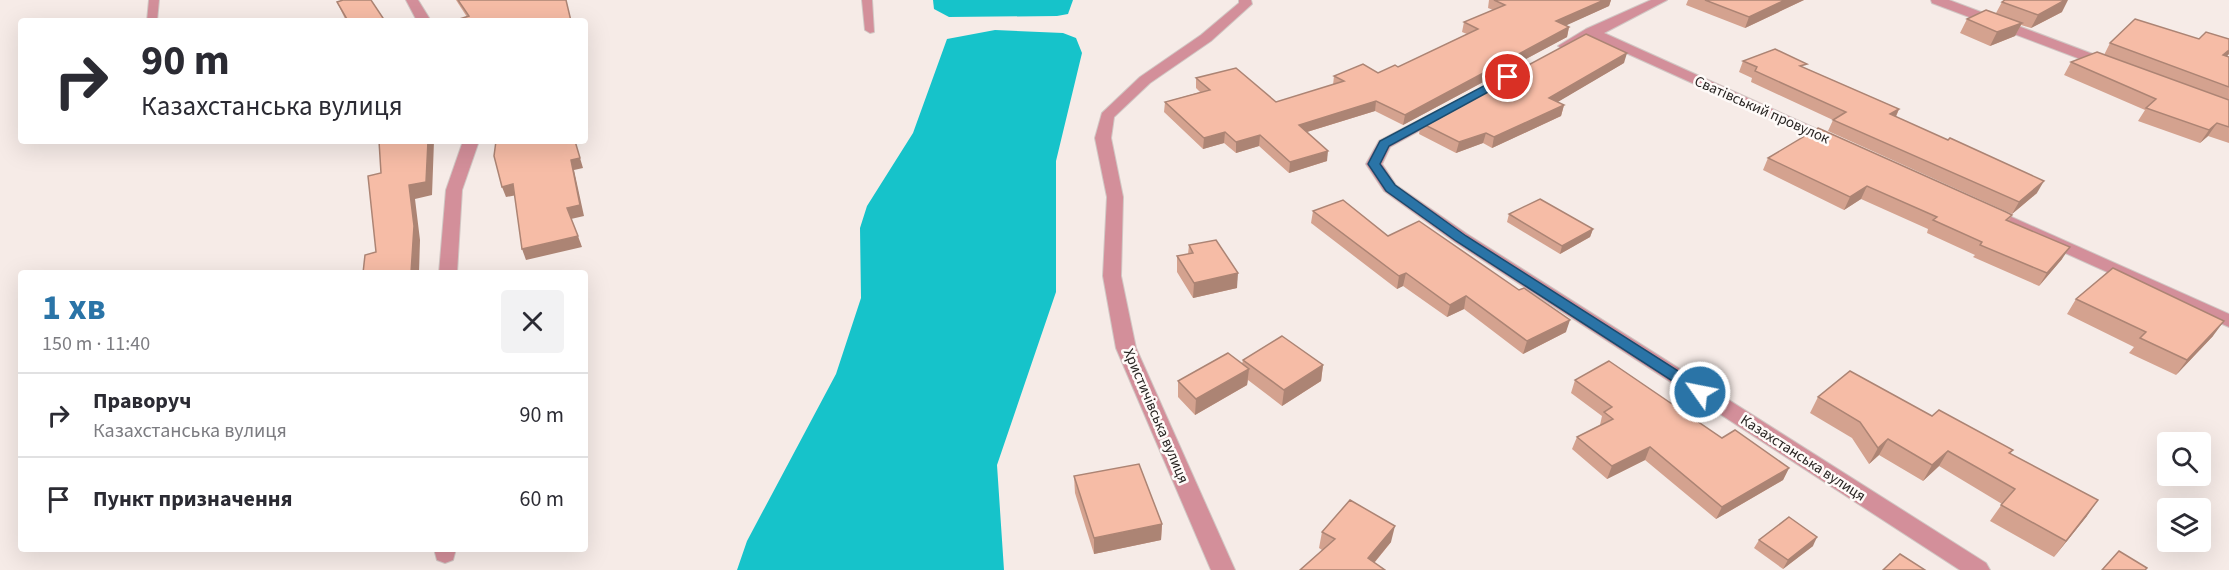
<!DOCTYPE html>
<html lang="uk">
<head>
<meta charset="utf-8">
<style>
  :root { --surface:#fff; --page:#f2f2f3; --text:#2b2b33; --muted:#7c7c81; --line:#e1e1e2; --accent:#2a74a7 }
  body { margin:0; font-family:"Source Sans 3",sans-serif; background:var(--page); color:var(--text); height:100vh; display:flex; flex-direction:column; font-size:22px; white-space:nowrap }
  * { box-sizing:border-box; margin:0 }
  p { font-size:20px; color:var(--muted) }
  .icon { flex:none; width:33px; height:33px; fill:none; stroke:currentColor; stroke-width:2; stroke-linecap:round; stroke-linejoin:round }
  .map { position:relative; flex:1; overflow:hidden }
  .panel { position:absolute; left:18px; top:270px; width:570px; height:282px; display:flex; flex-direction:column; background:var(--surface); border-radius:6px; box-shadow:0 6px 24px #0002 }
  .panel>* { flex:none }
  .guide { position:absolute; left:18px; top:18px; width:570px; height:126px; border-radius:6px; box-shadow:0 6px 24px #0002; background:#fff; color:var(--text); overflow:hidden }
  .tools { position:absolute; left:2157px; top:432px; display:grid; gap:12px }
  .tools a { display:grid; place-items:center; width:54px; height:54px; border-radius:6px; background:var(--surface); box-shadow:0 6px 24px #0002; font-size:30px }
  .pin { position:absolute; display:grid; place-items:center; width:51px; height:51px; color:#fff; margin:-26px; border:3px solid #fff; border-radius:50%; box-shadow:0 2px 6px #0007 }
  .me { position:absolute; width:66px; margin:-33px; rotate:303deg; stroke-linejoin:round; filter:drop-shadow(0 0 4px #0008) }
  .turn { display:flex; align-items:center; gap:21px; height:126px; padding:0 24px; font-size:27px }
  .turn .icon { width:78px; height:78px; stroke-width:2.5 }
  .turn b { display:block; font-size:42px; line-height:51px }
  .round { display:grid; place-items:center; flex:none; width:63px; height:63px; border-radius:6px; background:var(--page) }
  .head { display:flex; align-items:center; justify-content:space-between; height:102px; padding:0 24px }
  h1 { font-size:36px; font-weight:700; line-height:45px; color:var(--accent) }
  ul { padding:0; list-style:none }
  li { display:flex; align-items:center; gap:18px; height:84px; padding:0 24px; border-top:2px solid var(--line) }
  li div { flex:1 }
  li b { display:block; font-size:22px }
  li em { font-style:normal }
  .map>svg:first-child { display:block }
  .water { fill:#16c3ca }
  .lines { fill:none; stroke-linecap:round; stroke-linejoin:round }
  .lane-casing { stroke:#d1c7c4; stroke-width:2 }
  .street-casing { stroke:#d1c7c4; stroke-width:2 }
  .lane { fill:#d38f9a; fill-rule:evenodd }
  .street { fill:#d38f9a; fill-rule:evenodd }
  .wall { fill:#d4a28f }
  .shaded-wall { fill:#ac8474 }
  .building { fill:#f6bca6; stroke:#ac8474; stroke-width:1.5 }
  .route { fill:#2a74a7; stroke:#1b4b6d; stroke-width:1.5 }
  .labels { text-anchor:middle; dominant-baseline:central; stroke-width:5; stroke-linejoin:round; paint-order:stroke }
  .street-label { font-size:15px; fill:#292523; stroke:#fefaf8 }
</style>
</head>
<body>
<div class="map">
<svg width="2229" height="570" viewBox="0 0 2229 570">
  <rect width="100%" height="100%" fill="#f6ebe7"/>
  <g class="water">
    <path d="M 933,0 L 1073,0 L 1068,14 L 1057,16 L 949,17 L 934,9 Z"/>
    <path d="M 995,30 L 1063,33 L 1076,38 L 1082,53 L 1056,161 L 1056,292 L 997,465 L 1004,570 L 737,570 L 747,541 L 836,374 L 861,298 L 860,228 L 867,206 L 913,133 L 947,39 Z"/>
  </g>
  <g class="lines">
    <g class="lane-casing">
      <g id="lane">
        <path d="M 149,0 L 159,0 L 157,21 L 147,21 Z"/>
        <path d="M 862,0 L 872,0 L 874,32 L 870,33 L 865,30 Z"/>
      </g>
    </g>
    <g class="street-casing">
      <g id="street">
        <path d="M 406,0 L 418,0 L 431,21 L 417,21 Z"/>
        <path d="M 1239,0 L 1251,0 L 1252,4 L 1211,41 L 1150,83 L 1114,117 L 1111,138 L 1123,197 L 1121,276 L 1136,348 L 1235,570 L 1211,570 L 1116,348 L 1103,276 L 1107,197 L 1095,138 L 1102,113 L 1140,77 L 1201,35 L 1239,3 Z"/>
        <path d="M 1651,0 L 1667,0 L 1604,33 L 1839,139 L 1842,142 L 1839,145 L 1829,145 L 1593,38 L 1565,50 L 1558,46 L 1586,29 Z"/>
        <path d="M 1931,0 L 1949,0 L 2114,62 L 2116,65 L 2109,69 L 2104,68 L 1932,3 Z"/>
        <path d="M 1441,109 L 1446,110 L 1448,113 L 1446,116 L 1390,147 L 1382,164 L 1396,185 L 1467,234 L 1986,563 L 1990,570 L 1960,570 L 1455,242 L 1384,191 L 1366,164 L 1379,141 Z"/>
        <path d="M 463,141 L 479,141 L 462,190 L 457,273 L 439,273 L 446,190 Z"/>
        <path d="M 1987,206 L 2229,314 L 2229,327 L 1981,215 L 1979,211 L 1981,207 Z"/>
        <path d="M 434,549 L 456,549 L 453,560 L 445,563 L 437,560 Z"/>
      </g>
    </g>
    <use href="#lane" class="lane"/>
    <use href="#street" class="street"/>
  </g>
  <g class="wall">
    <path d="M 456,0 L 566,0 L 568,8 L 467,17 Z"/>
    <path d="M 1489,0 L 1611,0 L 1609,6 L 1566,25 L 1569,27 L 1567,37 L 1403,125 L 1375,111 L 1307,132 L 1327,161 L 1289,173 L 1259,146 L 1236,153 L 1224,143 L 1203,149 L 1164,112 L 1165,102 L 1200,92 L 1196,88 L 1196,78 L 1276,102 L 1333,85 L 1334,76 L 1378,73 L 1398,67 L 1467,34 L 1462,32 L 1464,22 L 1493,10 L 1488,8 Z"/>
    <path d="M 1688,0 L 1804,0 L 1745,28 L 1686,5 Z"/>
    <path d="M 337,2 L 385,21 L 346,21 Z"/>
    <path d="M 2002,2 L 2062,12 L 2031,28 L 2021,25 L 2015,36 L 1990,46 L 1960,33 L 1967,19 L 1996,13 Z"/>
    <path d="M 2199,39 L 2229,39 L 2229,54 L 2227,56 L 2229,57 L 2229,143 L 2208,136 L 2200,143 L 2138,121 L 2145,110 L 2064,75 L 2071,62 L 2104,55 L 2110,43 Z"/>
    <path d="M 1743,61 L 1805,68 L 1899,109 L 1896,117 L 2037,193 L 2012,214 L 1828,131 L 1833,120 L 1751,82 L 1752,78 L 1739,72 Z"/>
    <path d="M 1624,63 L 1557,102 L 1564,105 L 1561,116 L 1492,148 L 1483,143 L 1456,153 L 1419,134 L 1421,123 Z"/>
    <path d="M 1768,158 L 2012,215 L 2009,221 L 2062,259 L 2039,286 L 1973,257 L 1975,255 L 1927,233 L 1928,229 L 1861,199 L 1844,210 L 1763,170 Z"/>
    <path d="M 1313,211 L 1388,236 L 1566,332 L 1523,354 L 1464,309 L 1447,317 L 1403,286 L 1397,289 L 1311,223 Z"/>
    <path d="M 1509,214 L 1593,229 L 1590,237 L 1560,254 L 1507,222 Z"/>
    <path d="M 1189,245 L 1237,288 L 1193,298 L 1177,272 L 1177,256 L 1188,254 Z"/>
    <path d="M 2076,299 L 2213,336 L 2176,375 L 2129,353 L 2134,347 L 2067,314 Z"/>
    <path d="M 1243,360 L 1323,365 L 1321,381 L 1282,406 L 1248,380 L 1247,385 L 1195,415 L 1178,397 L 1178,381 L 1242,364 Z"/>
    <path d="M 1575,380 L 1722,438 L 1789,468 L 1783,480 L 1716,519 L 1645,460 L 1607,479 L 1572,449 L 1577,437 L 1600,425 L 1602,416 L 1571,393 Z"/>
    <path d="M 1818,397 L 1932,416 L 2013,450 L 2010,454 L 2087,516 L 2054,557 L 1990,521 L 2002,504 L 1939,466 L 1923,481 L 1879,455 L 1869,464 L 1852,438 L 1810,413 Z"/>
    <path d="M 1074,476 L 1162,524 L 1161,540 L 1094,554 L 1075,493 Z"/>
    <path d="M 1322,532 L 1391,542 L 1375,562 L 1322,550 L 1319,548 Z"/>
    <path d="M 1759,540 L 1813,546 L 1783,569 L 1754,548 Z"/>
  </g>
  <g class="shaded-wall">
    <path d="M 1604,0 L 1611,0 L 1609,6 L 1554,31 L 1556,21 Z"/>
    <path d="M 1785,0 L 1804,0 L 1745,28 L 1749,17 Z"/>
    <path d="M 2065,0 L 2068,0 L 2062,12 L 2031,28 L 2038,15 Z"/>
    <path d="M 2022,23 L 2015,36 L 1990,46 L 1997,32 Z"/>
    <path d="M 1569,27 L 1567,37 L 1403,125 L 1405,115 Z"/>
    <path d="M 2229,50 L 2229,54 L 2215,68 L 2223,55 Z"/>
    <path d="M 1627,53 L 1624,63 L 1546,109 L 1549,98 Z"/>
    <path d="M 1376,101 L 1375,111 L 1297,135 L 1299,125 Z"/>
    <path d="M 1564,105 L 1561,116 L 1492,148 L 1494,137 Z"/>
    <path d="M 1899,109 L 1894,120 L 1890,114 Z"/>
    <path d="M 2217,123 L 2208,136 L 2200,143 L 2209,130 Z"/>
    <path d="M 1225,132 L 1224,143 L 1203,149 L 1204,138 Z"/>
    <path d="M 1486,133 L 1483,143 L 1456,153 L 1459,142 Z"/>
    <path d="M 1260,135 L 1259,146 L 1236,153 L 1236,142 Z"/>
    <path d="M 428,141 L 434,141 L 432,195 L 415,199 L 420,240 L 419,273 L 411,273 L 409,185 Z"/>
    <path d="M 575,141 L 583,168 L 574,170 L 584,216 L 571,219 L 567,208 L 571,160 Z"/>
    <path d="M 1328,151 L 1327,161 L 1289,173 L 1290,162 Z"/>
    <path d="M 2044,181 L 2037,193 L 2012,214 L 2019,202 Z"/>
    <path d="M 513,184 L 517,195 L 506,197 L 502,187 Z"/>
    <path d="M 1867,186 L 1861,199 L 1844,210 L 1850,197 Z"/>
    <path d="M 1593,229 L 1590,237 L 1560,254 L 1562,246 Z"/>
    <path d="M 578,236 L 582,247 L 526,260 L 522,249 Z"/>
    <path d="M 2070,247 L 2062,259 L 2039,286 L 2047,273 Z"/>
    <path d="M 1238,273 L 1237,288 L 1193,298 L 1194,283 Z"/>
    <path d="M 1406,273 L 1403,286 L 1397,289 L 1399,276 Z"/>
    <path d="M 1466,296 L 1464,309 L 1447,317 L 1450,305 Z"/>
    <path d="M 1570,320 L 1566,332 L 1523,354 L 1527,341 Z"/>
    <path d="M 2224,321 L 2213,336 L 2176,375 L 2187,360 Z"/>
    <path d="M 1323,365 L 1321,381 L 1282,406 L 1284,390 Z"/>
    <path d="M 1249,369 L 1247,385 L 1195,415 L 1196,399 Z"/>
    <path d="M 1888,439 L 1879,455 L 1869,464 L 1878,448 Z"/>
    <path d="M 1650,447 L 1645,460 L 1607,479 L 1612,466 Z"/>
    <path d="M 1948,451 L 1939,466 L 1923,481 L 1932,465 Z"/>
    <path d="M 1789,468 L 1783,480 L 1716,519 L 1722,507 Z"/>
    <path d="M 2098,500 L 2087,516 L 2054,557 L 2066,541 Z"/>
    <path d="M 1162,524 L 1161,540 L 1094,554 L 1094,538 Z"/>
    <path d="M 1395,526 L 1391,542 L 1368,570 L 1368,558 Z"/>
    <path d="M 1817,537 L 1813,546 L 1783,569 L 1788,560 Z"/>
  </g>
  <g class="building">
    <path d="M 343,0 L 371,0 L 385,21 L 348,21 L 337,2 Z"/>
    <path d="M 458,0 L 566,0 L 571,21 L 453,21 L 469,16 Z"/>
    <path d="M 1494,0 L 1604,0 L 1556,21 L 1569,27 L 1405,115 L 1376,101 L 1299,125 L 1328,151 L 1290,162 L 1260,135 L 1236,142 L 1225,132 L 1204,138 L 1165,102 L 1210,90 L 1196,78 L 1236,68 L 1276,102 L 1344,81 L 1334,76 L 1363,64 L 1378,73 L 1395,65 L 1398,67 L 1478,29 L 1464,22 L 1505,5 Z"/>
    <path d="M 1705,0 L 1785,0 L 1749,17 Z"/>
    <path d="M 2005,0 L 2065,0 L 2038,15 L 2002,2 Z"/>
    <path d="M 1986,10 L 2022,23 L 1997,32 L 1967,19 Z"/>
    <path d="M 2135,19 L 2199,39 L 2206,32 L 2229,39 L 2229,50 L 2223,55 L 2229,57 L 2229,87 L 2110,43 Z"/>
    <path d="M 1586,34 L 1627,53 L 1549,98 L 1564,105 L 1494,137 L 1486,133 L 1459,142 L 1421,123 Z"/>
    <path d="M 1775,49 L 1807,64 L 1800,66 L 1899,109 L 1890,114 L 1948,140 L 1950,138 L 2044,181 L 2019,202 L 1833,120 L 1846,112 L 1755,71 L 1757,67 L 1743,61 Z"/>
    <path d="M 2097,52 L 2229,100 L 2229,127 L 2217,123 L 2209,130 L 2146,108 L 2156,99 L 2071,62 Z"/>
    <path d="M 1818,128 L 2006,212 L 2012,215 L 2006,220 L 2070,247 L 2047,273 L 1980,245 L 1982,242 L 1933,220 L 1937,217 L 1867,186 L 1850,197 L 1768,158 Z"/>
    <path d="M 379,141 L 428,141 L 426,182 L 409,185 L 414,226 L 411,273 L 363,273 L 365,255 L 376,252 L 368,176 L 381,173 Z"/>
    <path d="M 496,141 L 575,141 L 580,158 L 571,160 L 580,205 L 567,208 L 578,236 L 522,249 L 513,184 L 502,187 L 494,156 Z"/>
    <path d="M 1540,199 L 1593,229 L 1562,246 L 1509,214 Z"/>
    <path d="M 1343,200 L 1388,236 L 1419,221 L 1519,290 L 1524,288 L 1570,320 L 1527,341 L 1466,296 L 1450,305 L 1406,273 L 1399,276 L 1313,211 Z"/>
    <path d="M 1216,240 L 1238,273 L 1194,283 L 1177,256 L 1193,253 L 1189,245 Z"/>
    <path d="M 2113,268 L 2224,321 L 2187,360 L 2140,338 L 2146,332 L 2076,299 Z"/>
    <path d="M 1282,336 L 1323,365 L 1284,390 L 1243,360 Z"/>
    <path d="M 1228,353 L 1249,369 L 1196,399 L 1178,381 Z"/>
    <path d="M 1609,361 L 1722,438 L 1735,430 L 1789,468 L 1722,507 L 1650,447 L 1612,466 L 1577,437 L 1613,419 L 1604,412 L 1612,407 L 1575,380 Z"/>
    <path d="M 1850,371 L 1932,416 L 1939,410 L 2013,450 L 2009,453 L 2098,500 L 2066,541 L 2001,505 L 2015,489 L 1948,451 L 1932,465 L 1888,439 L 1878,448 L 1860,422 L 1818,397 Z"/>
    <path d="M 1139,464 L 1162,524 L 1094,538 L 1074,476 Z"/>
    <path d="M 1350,500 L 1395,526 L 1368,558 L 1385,570 L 1300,570 L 1335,539 L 1322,532 Z"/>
    <path d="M 1789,517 L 1817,537 L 1788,560 L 1759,540 Z"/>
    <path d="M 2119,551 L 2147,568 L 2145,570 L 2102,570 Z"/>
    <path d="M 1900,554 L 1925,570 L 1883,570 Z"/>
  </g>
  <path class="route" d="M 1508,73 L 1512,74 L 1512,79 L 1389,146 L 1380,164 L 1395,185 L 1466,236 L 1705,388 L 1707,392 L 1705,395 L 1694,395 L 1456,241 L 1386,191 L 1368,164 L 1380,141 Z"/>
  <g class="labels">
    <g class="street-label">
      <text transform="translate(1762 110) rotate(24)">Сватівський провулок</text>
      <text transform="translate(1156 416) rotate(67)">Христичівська вулиця</text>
      <text transform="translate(1803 458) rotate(33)">Казахстанська вулиця</text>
    </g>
  </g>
</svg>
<div class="tools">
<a><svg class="icon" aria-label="search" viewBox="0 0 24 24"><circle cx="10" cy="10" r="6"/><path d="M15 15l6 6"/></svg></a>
<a><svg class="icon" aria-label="layers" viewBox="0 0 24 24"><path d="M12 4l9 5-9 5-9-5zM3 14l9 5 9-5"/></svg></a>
</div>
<div class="pin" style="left:1508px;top:77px;background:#d93025"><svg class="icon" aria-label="arrive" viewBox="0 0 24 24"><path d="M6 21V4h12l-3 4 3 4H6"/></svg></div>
<svg class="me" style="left:1700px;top:392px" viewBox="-20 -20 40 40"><circle r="17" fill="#2a74a7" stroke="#fff" stroke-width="3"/><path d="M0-11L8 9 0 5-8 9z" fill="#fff"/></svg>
<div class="guide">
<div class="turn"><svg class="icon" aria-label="right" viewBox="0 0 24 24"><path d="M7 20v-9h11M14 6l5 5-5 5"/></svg><div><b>90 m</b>Казахстанська вулиця</div></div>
</div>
<section class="panel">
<div class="head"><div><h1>1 хв</h1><p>150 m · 11:40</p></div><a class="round"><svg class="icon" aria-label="close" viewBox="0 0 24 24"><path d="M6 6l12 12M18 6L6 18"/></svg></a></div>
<ul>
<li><svg class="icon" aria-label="right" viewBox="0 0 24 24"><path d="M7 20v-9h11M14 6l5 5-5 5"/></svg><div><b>Праворуч</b><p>Казахстанська вулиця</p></div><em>90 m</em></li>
<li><svg class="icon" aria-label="arrive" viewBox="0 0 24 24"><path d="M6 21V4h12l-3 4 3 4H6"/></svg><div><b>Пункт призначення</b></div><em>60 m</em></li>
</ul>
</section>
</div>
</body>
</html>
